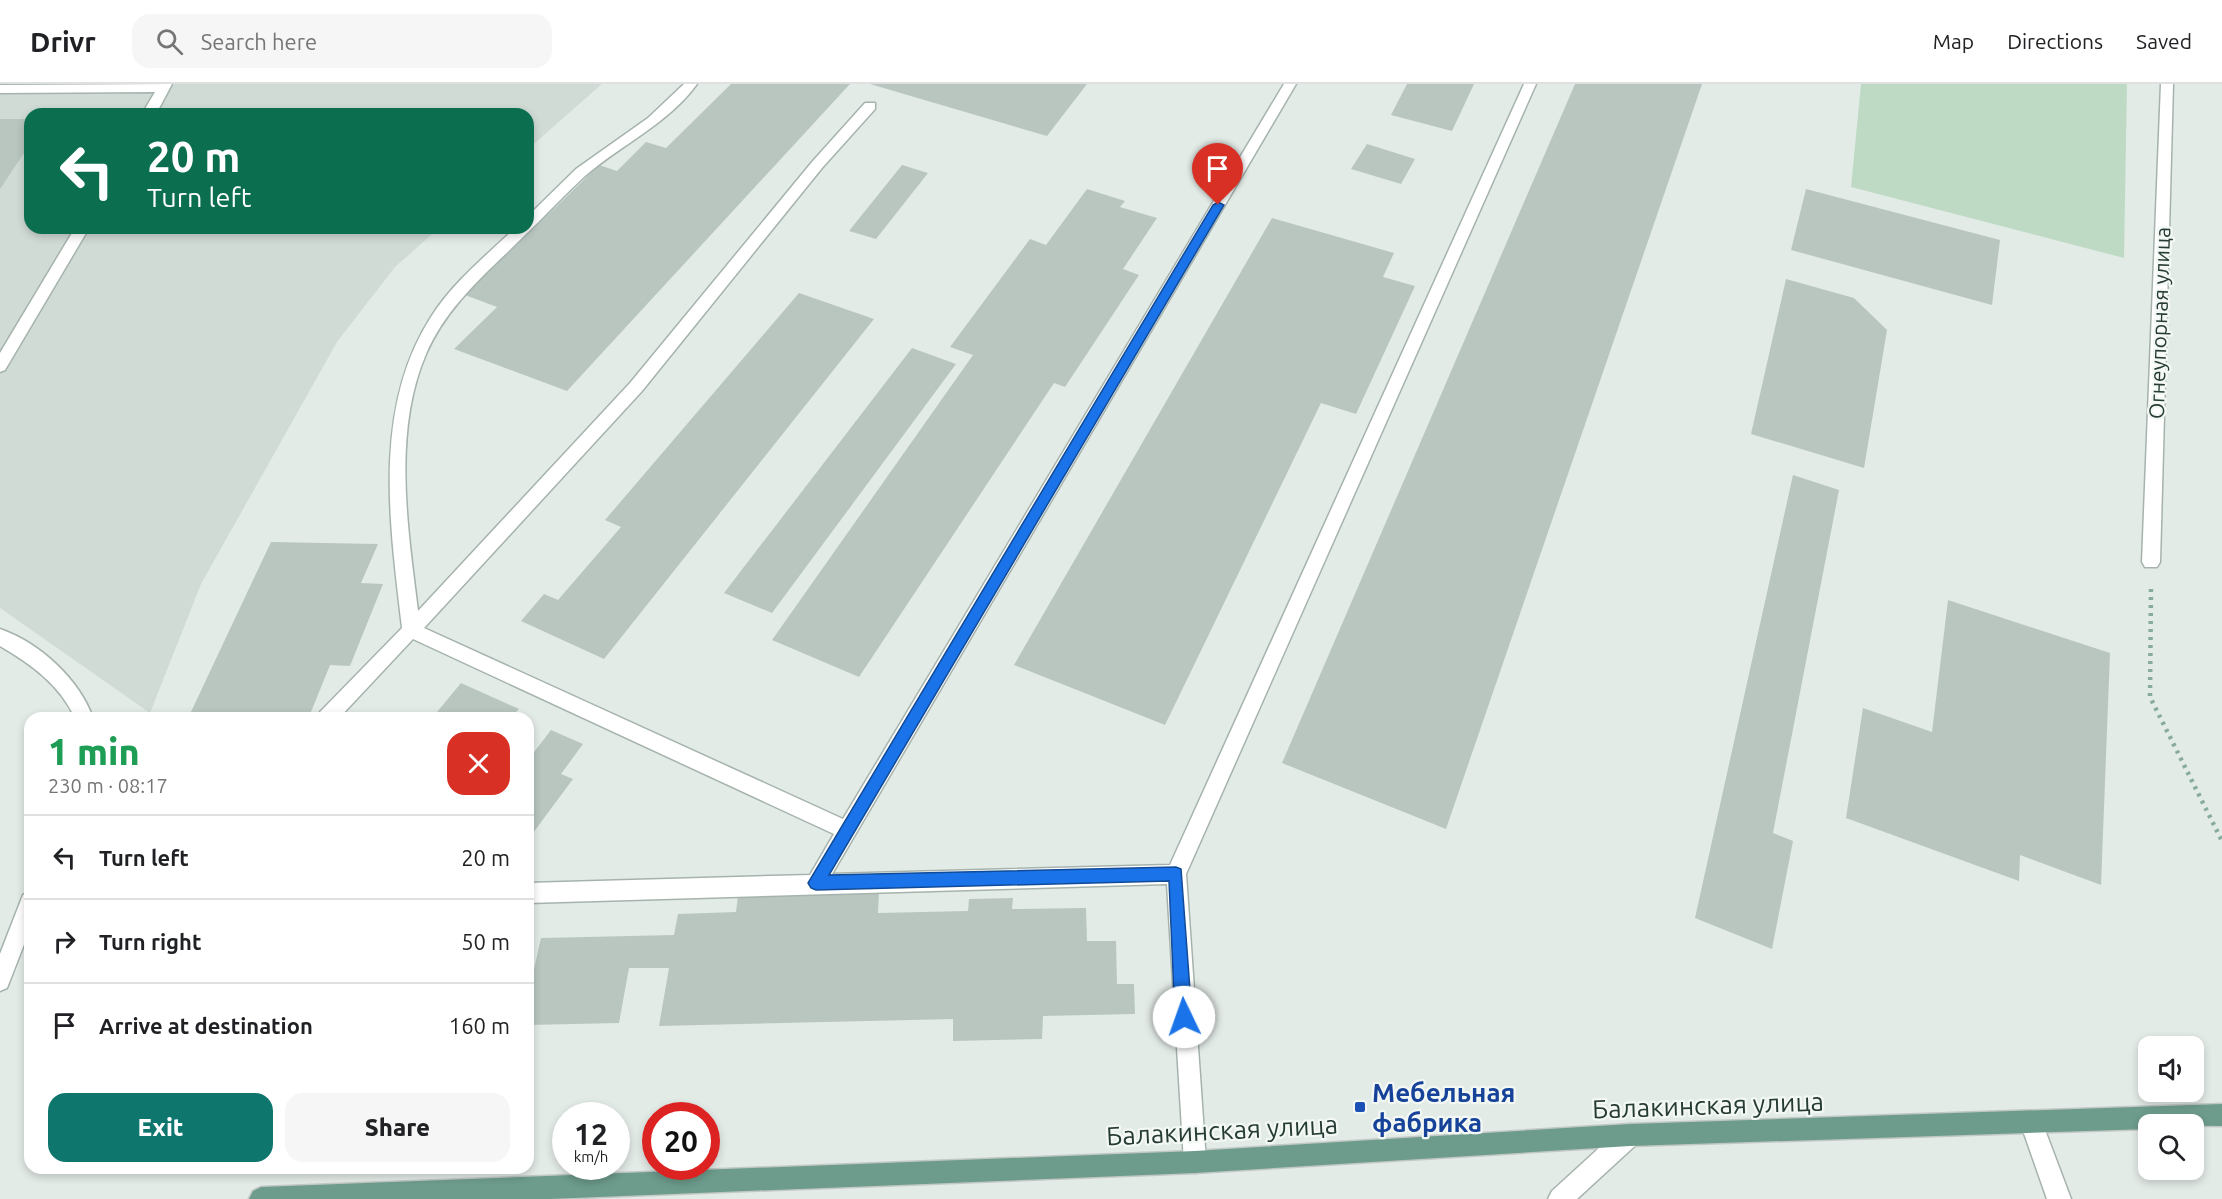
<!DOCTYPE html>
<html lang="en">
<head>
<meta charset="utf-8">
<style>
  :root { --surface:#fff; --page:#f6f6f6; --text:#202124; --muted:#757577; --line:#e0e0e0; --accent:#0f766e }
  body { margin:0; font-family:Ubuntu,sans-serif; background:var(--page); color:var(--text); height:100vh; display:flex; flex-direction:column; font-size:22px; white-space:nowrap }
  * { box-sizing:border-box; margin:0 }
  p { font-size:20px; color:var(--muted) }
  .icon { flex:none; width:33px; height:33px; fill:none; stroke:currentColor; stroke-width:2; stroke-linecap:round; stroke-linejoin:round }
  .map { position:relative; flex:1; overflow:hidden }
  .drawer { position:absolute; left:24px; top:628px; width:510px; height:462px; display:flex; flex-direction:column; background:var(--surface); border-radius:18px; box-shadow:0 3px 9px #0003 }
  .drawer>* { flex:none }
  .top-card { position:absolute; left:24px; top:24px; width:510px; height:126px; border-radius:18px; box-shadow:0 3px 9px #0003; background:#0b6e4f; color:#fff; overflow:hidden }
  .controls { position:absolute; left:2138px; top:952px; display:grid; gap:12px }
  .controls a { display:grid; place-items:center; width:66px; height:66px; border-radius:12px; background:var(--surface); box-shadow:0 3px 9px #0003; font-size:30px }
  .speed { position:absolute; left:552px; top:1018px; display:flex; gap:12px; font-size:30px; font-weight:700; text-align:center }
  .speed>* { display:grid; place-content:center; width:78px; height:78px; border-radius:50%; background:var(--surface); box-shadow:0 3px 9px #0003; line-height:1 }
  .speed small { font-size:15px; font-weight:400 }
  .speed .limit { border:9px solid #d22; background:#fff; color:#111 }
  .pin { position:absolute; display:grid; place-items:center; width:51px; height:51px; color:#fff; margin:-62px -26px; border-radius:50% 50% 50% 0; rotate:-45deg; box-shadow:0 0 6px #0007 }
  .pin .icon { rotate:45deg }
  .me { position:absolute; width:66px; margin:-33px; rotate:357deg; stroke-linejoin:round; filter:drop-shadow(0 0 4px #0008) }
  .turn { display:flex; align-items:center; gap:21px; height:126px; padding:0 24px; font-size:27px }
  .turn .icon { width:78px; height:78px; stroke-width:2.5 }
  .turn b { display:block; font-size:42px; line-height:51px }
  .round { display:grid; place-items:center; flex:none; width:63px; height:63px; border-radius:18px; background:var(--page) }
  .headline { display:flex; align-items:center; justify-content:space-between; height:102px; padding:0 24px }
  h1 { font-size:36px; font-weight:800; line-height:45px; color:#1e9e55 }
  .cta { display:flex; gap:12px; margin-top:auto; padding:12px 24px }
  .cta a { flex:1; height:69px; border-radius:18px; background:var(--accent); color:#fff; font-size:24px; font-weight:800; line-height:69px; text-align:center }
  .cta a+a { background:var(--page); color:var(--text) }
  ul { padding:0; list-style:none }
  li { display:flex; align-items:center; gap:18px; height:84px; padding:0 24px; border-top:2px solid var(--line) }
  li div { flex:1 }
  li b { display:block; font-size:22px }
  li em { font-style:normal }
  header { display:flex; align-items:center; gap:36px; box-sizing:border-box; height:84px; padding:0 30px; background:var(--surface); border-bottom:2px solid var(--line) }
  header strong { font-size:28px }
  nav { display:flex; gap:33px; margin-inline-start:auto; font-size:21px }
  .search { width:420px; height:54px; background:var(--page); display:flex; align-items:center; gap:15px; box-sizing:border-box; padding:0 21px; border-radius:18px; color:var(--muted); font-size:22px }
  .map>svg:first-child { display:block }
  .built { fill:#d1dbd6 }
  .green { fill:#bedac4 }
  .building { fill:#b9c6c0 }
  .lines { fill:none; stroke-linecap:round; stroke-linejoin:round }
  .minor-casing { stroke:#a6b3ad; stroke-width:3 }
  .major-casing { stroke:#c2c8c6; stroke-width:3 }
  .path { stroke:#87ab9d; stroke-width:4.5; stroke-dasharray:3 5; stroke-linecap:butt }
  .minor { fill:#fff; fill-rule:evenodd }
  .major { fill:#6d9c8c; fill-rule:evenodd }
  .route { fill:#1a73e8; stroke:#114b97; stroke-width:1.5 }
  .transit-dot { fill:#1a4fb4; stroke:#f3f8f5; stroke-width:2 }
  .labels { text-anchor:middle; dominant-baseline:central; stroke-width:4.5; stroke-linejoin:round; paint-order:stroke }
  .street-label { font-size:21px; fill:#253b33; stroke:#f3f8f5 }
  .near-transit-label { font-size:26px; font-weight:bold; fill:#164399; stroke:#f3f8f5; text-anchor:start }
  .near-street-label { font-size:26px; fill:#253b33; stroke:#f3f8f5 }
</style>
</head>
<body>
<header>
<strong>Drivr</strong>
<div class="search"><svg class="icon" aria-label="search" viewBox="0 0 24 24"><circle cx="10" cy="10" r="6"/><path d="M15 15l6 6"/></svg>Search here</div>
<nav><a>Map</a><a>Directions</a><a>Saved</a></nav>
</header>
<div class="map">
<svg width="2222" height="1115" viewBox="0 0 2222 1115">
  <rect width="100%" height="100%" fill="#e3ebe7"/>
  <path class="built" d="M 0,0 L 602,0 L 528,65 L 528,30 L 30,30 L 30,144 L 439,144 L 395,183 L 337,258 L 201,500 L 150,629 L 0,524 Z"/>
  <path class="green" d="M 1861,0 L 2127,0 L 2124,174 L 1851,103 Z"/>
  <g class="building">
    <path d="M 731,0 L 850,0 L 567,307 L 454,265 L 497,223 L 465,211 L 599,81 L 617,87 L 646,58 L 666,64 Z"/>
    <path d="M 870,0 L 1087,0 L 1047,52 Z"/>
    <path d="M 1407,0 L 1474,0 L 1452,47 L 1391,31 Z"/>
    <path d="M 1575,0 L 1702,0 L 1446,745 L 1282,679 Z"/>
    <path d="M 0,35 L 30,35 L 30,60 L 0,105 Z"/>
    <path d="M 1367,60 L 1415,75 L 1401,100 L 1351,85 Z"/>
    <path d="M 902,81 L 928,89 L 876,155 L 849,147 Z"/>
    <path d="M 1087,105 L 1125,117 L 1120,123 L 1157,134 L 1123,185 L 1139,191 L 1065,303 L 1054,299 L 859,593 L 772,556 L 973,271 L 950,263 L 1030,155 L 1046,161 Z"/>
    <path d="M 1806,105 L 2000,156 L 1992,221 L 1791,166 Z"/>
    <path d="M 1272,134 L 1394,169 L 1383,193 L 1415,202 L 1356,330 L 1321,319 L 1165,641 L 1014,581 Z"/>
    <path d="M 1786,195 L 1854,214 L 1887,246 L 1864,384 L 1751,350 Z"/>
    <path d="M 799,209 L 874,235 L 604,575 L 521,537 L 544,510 L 558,516 L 621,443 L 605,436 Z"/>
    <path d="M 912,264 L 956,280 L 772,529 L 724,509 Z"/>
    <path d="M 1793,391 L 1839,406 L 1773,749 L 1793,757 L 1772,865 L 1695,834 Z"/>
    <path d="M 271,458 L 378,460 L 361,499 L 383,500 L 350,582 L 330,581 L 309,633 L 190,630 Z"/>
    <path d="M 1948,516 L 2110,569 L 2101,801 L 2020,771 L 2019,797 L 1846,734 L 1863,624 L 1932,648 Z"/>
    <path d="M 461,599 L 519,625 L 511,634 L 432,634 Z"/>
    <path d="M 551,646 L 583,660 L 561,690 L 573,695 L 530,753 L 528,752 L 528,676 Z"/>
    <path d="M 879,809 L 878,829 L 968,827 L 969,815 L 1013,814 L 1012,825 L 1086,824 L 1087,857 L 1116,857 L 1117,900 L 1134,900 L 1135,930 L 1043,932 L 1042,955 L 953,957 L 953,935 L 659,942 L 669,884 L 629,884 L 619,939 L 528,941 L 528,912 L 541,854 L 674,851 L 678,830 L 736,828 L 738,812 Z"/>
  </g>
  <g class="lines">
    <g class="minor-casing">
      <g id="minor">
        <path d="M 172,0 L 156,30 L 142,30 L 155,8 L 0,9 L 0,1 Z"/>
        <path d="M 684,0 L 697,0 C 668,40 622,60 585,92 C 564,111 544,133 524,152 C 487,189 447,221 426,270 C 392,349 408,445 418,527 L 630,299 L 812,78 L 865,19 L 875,19 L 875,25 L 822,84 L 642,307 L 424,544 L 843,735 L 1284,0 L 1296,0 L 832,790 L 1170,781 L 1524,0 L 1536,0 L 1186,790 L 1206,1078 L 1203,1086 L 1195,1089 L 1187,1086 L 1184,1078 L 1167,800 L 528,819 L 528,799 L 810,791 L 834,750 L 413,555 L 339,634 L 318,634 L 320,628 L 402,544 C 390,441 372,325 431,233 C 453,198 486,172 515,144 L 528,144 L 528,132 L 576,85 L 648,34 Z"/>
        <path d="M 2161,0 L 2173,0 L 2160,478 L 2157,483 L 2145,483 L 2142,478 Z"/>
        <path d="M 75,144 L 89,144 L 5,286 L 0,288 L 0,269 Z"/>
        <path d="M 0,545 C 40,559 79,595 93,634 L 75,634 C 60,601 31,580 0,562 Z"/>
        <path d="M 30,808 L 30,845 L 7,904 L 0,907 L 0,870 L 23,811 Z"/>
        <path d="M 2031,1027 L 2039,1030 L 2071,1115 L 2047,1115 L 2020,1038 L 2023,1030 Z"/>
        <path d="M 1630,1040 L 1638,1043 L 1641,1051 L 1638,1059 L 1577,1115 L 1548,1115 L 1552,1107 L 1622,1043 Z"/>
      </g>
    </g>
    <g class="major-casing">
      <path id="major" d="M 2222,1020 L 2222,1042 L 2148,1041 L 2148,1045 L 1630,1062 L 1195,1089 L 550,1115 L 249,1115 L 253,1107 L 261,1103 L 1195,1067 L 1630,1040 Z"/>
    </g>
    <path class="path" d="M 2151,505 L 2150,613 L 2222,757"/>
    <use href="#minor" class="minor"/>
    <use href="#major" class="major"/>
  </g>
  <path class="route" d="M 1218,118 L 1224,121 L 829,791 L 1176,783 L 1181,785 L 1192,933 L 1189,939 L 1184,941 L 1178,939 L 1175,933 L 1169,797 L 816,806 L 811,804 L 808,799 L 1213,121 Z"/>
  <rect class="transit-dot" x="1354" y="1017" width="12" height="12" rx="3"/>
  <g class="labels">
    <g class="street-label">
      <text transform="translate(2159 239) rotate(-88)">Огнеупорная улица</text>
    </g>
    <g class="near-transit-label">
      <text x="1372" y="1008">Мебельная<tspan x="1372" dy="30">фабрика</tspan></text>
    </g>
    <g class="near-street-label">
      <text transform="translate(1708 1021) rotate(-2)">Балакинская улица</text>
      <text transform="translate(1222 1046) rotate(-3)">Балакинская улица</text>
    </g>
  </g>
</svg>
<div class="controls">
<a><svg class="icon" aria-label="sound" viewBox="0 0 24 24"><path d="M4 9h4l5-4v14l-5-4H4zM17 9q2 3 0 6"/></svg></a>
<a><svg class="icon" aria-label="search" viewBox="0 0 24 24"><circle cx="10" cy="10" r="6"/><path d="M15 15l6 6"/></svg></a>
</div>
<div class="speed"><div>12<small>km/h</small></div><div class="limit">20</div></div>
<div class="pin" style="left:1218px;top:121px;background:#d93025"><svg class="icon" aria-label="arrive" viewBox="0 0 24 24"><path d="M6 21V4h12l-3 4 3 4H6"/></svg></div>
<svg class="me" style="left:1184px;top:933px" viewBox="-20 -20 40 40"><circle r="19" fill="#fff"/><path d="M0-13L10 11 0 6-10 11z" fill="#1a73e8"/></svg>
<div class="top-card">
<div class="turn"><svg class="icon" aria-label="left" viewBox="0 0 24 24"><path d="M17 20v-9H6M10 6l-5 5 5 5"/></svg><div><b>20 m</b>Turn left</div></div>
</div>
<section class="drawer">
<div class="headline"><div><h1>1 min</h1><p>230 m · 08:17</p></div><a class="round" style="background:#d93025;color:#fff"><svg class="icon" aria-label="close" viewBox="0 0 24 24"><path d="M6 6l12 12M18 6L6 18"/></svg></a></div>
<ul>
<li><svg class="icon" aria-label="left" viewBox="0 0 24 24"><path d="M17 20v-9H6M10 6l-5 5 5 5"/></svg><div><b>Turn left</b></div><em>20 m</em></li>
<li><svg class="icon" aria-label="right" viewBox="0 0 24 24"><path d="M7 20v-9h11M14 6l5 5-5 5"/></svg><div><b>Turn right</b></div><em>50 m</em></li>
<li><svg class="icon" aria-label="arrive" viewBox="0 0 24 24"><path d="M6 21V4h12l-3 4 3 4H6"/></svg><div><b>Arrive at destination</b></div><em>160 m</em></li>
</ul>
<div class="cta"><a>Exit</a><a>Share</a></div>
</section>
</div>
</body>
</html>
